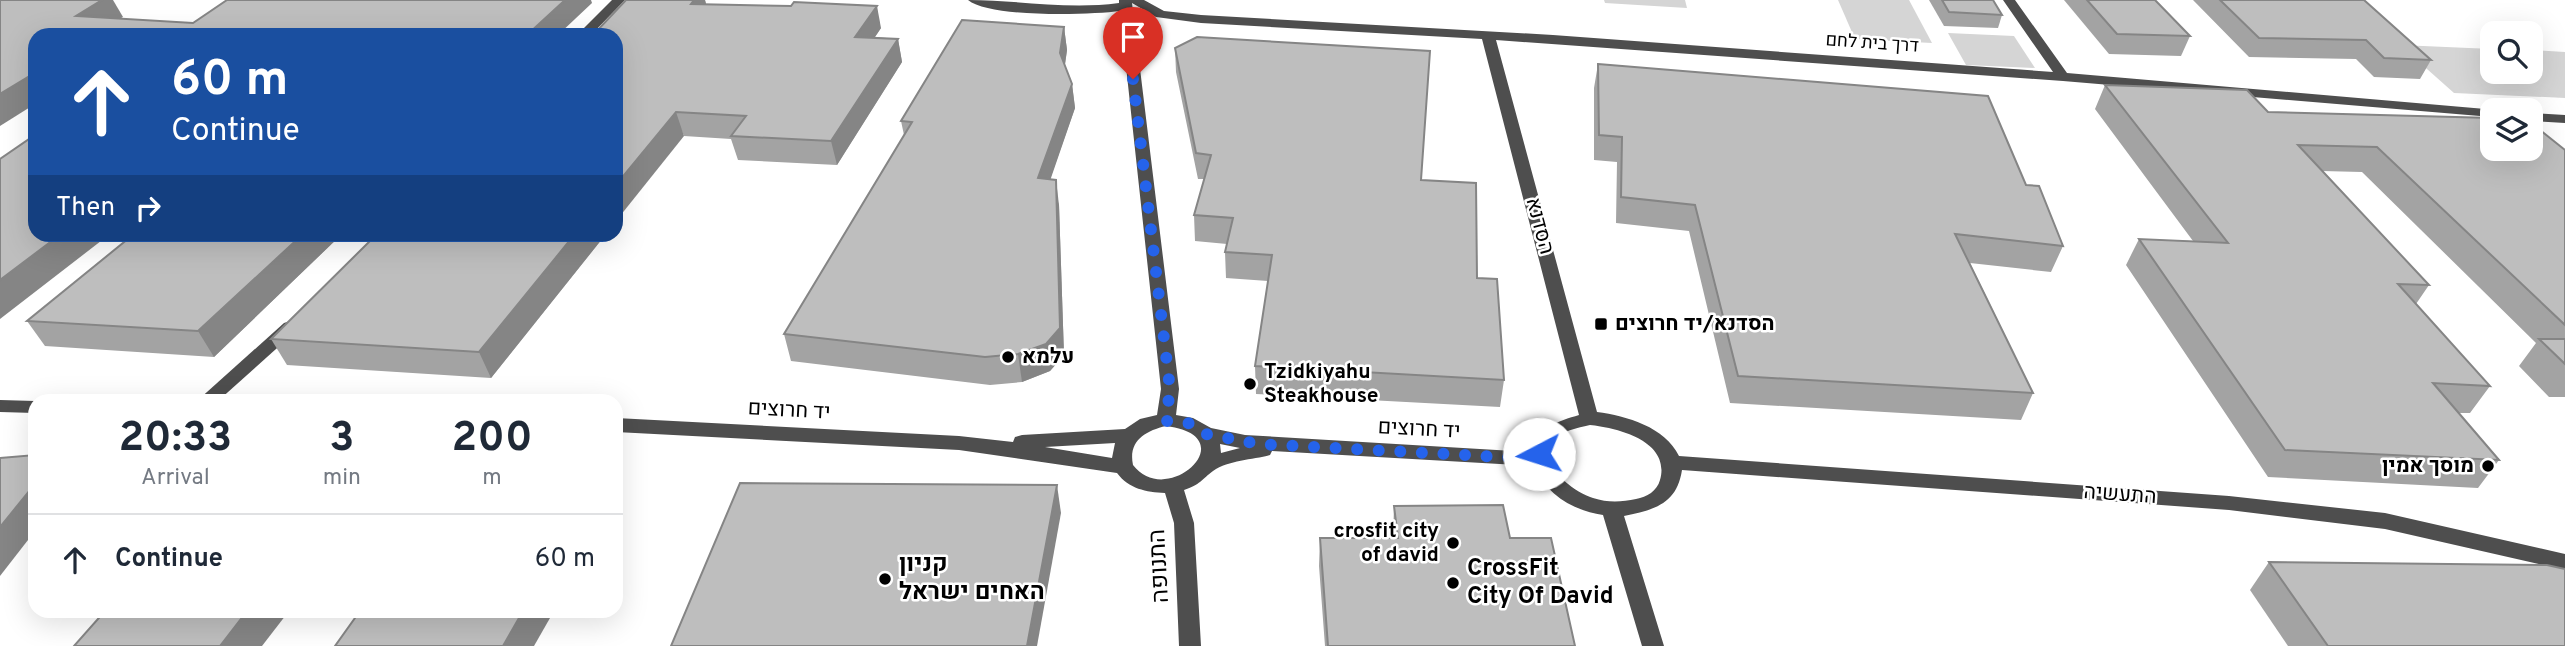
<!DOCTYPE html>
<html lang="en">
<head>
<meta charset="utf-8">
<style>
  :root { --surface:#fff; --page:#f2f2f3; --text:#1f2937; --muted:#747a83; --line:#e0e1e3 }
  body { margin:0; font-family:Overpass,Heebo,sans-serif; background:var(--page); color:var(--text); height:100vh; display:flex; flex-direction:column; font-size:26px; white-space:nowrap }
  * { box-sizing:border-box; margin:0 }
  p { font-size:23px; color:var(--muted) }
  .icon { flex:none; width:38px; height:38px; fill:none; stroke:currentColor; stroke-width:2; stroke-linecap:round; stroke-linejoin:round }
  .map { position:relative; flex:1; overflow:hidden }
  .panel { position:absolute; left:28px; top:394px; width:595px; height:224px; display:flex; flex-direction:column; background:var(--surface); border-radius:21px; box-shadow:0 7px 28px #0002 }
  .panel>* { flex:none }
  .top-card { position:absolute; left:28px; top:28px; width:595px; height:214px; border-radius:21px; box-shadow:0 7px 28px #0002; background:#1a4fa0; color:#fff; overflow:hidden }
  .buttons { position:absolute; left:2480px; top:21px; display:grid; gap:14px }
  .buttons a { display:grid; place-items:center; width:63px; height:63px; border-radius:14px; background:var(--surface); box-shadow:0 7px 28px #0002; font-size:35px }
  .pin { position:absolute; display:grid; place-items:center; width:60px; height:60px; color:#fff; margin:-72px -30px; border-radius:50% 50% 50% 0; rotate:-45deg; box-shadow:0 0 7px #0007 }
  .pin .icon { rotate:45deg }
  .me { position:absolute; width:77px; margin:-38px; rotate:265deg; stroke-linejoin:round; filter:drop-shadow(0 0 5px #0008) }
  .turn { display:flex; align-items:center; gap:24px; height:147px; padding:0 28px; font-size:32px }
  .turn .icon { width:91px; height:91px; stroke-width:2.5 }
  .turn b { display:block; font-size:49px; line-height:60px }
  .then { display:flex; align-items:center; height:66px; padding:0 28px; background:#0003; gap:14px; font-size:26px }
  .eta { display:flex; justify-content:space-evenly; align-items:center; height:119px; text-align:center }
  .eta b { font-size:42px; font-weight:700; line-height:49px }
  ul { padding:0; list-style:none }
  li { display:flex; align-items:center; gap:21px; height:91px; padding:0 28px; border-top:2px solid var(--line) }
  li div { flex:1 }
  li b { display:block; font-size:26px }
  li em { font-style:normal }
  .map>svg:first-child { display:block }
  .green { fill:#d5d5d5 }
  .lines { fill:none; stroke-linecap:round; stroke-linejoin:round }
  .minor { fill:#4e4e4e; fill-rule:evenodd }
  .wall { fill:#a3a3a3 }
  .shaded-wall { fill:#858585 }
  .building { fill:#bebebe; stroke:#858585; stroke-width:2 }
  .route { stroke:#2563eb; stroke-width:12; stroke-dasharray:0 21.6 }
  .poi-dot { fill:#000; stroke:#fff; stroke-width:2.5 }
  .labels { text-anchor:middle; dominant-baseline:central; stroke-width:5; stroke-linejoin:round; paint-order:stroke }
  .far-street-label { font-size:18px; fill:#000; stroke:#fff }
  .street-label { font-size:21px; fill:#000; stroke:#fff }
  .poi-label { font-size:21px; font-weight:bold; fill:#000; stroke:#fff; text-anchor:start }
  .near-poi-label { font-size:24px; font-weight:bold; fill:#000; stroke:#fff; text-anchor:start }
  .near-street-label { font-size:24px; fill:#000; stroke:#fff }
</style>
</head>
<body>
<div class="map">
<svg width="2565" height="646" viewBox="0 0 2565 646">
  <rect width="100%" height="100%" fill="#fff"/>
  <g class="green">
    <path d="M 1604,0 L 1685,0 L 1687,8 L 1605,3 Z"/>
    <path d="M 1838,0 L 1909,0 L 1932,43 L 1855,39 Z"/>
    <path d="M 1948,33 L 2014,36 L 2035,68 L 1966,65 Z"/>
    <path d="M 2400,45 L 2492,49 L 2492,72 L 2530,72 L 2531,50 L 2565,52 L 2565,98 L 2454,93 Z"/>
  </g>
  <g class="lines">
    <g class="minor">
      <path d="M 612,0 L 625,0 L 591,35 L 577,35 Z"/>
      <path d="M 968,0 C 1019,0 1067,10 1119,3 L 1119,0 L 1144,0 L 1164,11 L 1201,15 L 1553,35 L 2053,72 L 2003,0 L 2015,0 L 2067,73 L 2497,110 L 2492,110 L 2492,117 L 2063,81 L 1496,40 L 1597,412 C 1627,416 1665,427 1679,456 L 2229,496 L 2385,513 L 2565,554 L 2565,570 L 2385,529 L 2229,510 L 1682,470 C 1677,504 1654,510 1624,516 L 1664,646 L 1642,646 L 1603,515 C 1571,510 1547,494 1533,466 L 1272,451 L 1270,455 C 1252,460 1229,460 1213,471 C 1202,479 1200,485 1184,490 L 1194,523 L 1201,646 L 1179,646 L 1174,523 L 1165,493 C 1146,492 1129,489 1117,473 L 959,450 L 616,432 L 616,418 L 959,436 L 1013,442 L 1015,437 L 1022,435 L 1125,429 L 1140,419 L 1157,415 L 1161,389 L 1120,11 C 1090,15 990,18 968,0 ZM 1132,3 L 1156,17 L 1201,23 L 1482,39 L 1579,415 C 1559,421 1534,428 1532,452 L 1245,435 L 1211,428 L 1193,418 L 1176,415 L 1179,389 ZM 1590,425 C 1618,428 1671,441 1660,480 C 1657,491 1647,497 1636,499 C 1622,502 1608,503 1593,498 C 1568,490 1529,456 1564,433 C 1571,429 1582,427 1590,425 ZM 1166,426 C 1247,436 1167,510 1133,465 C 1128,441 1145,431 1166,426 ZM 1115,443 L 1112,458 L 1045,447 ZM 1220,444 L 1240,448 L 1221,453 Z"/>
      <path d="M 2530,113 L 2565,115 L 2565,123 L 2530,121 Z"/>
      <path d="M 290,321 L 296,323 L 299,327 L 296,331 L 218,401 L 197,401 L 284,323 Z"/>
      <path d="M 0,400 L 35,401 L 35,413 L 0,412 Z"/>
    </g>
  </g>
  <g class="wall">
    <path d="M 626,0 L 705,0 L 706,4 L 881,28 L 875,37 L 898,39 L 902,62 L 837,165 L 738,160 L 731,139 L 684,136 Z"/>
    <path d="M 1929,0 L 1993,0 L 2002,15 L 1998,28 L 1944,26 Z"/>
    <path d="M 2064,0 L 2155,0 L 2190,36 L 2181,56 L 2109,54 Z"/>
    <path d="M 2193,0 L 2364,0 L 2431,60 L 2420,79 L 2374,77 L 2356,59 L 2249,57 Z"/>
    <path d="M 1064,27 L 1067,50 L 1065,65 L 1072,84 L 1075,108 L 1050,179 L 1059,205 L 1064,355 L 1050,371 L 1022,382 L 990,385 L 791,361 L 784,334 L 904,135 L 901,121 Z"/>
    <path d="M 1175,48 L 1421,180 L 1477,278 L 1504,380 L 1500,407 L 1256,394 L 1255,366 L 1268,281 L 1226,278 L 1225,252 L 1227,244 L 1195,241 L 1194,215 L 1204,179 L 1198,179 L 1176,72 Z"/>
    <path d="M 1598,64 L 2026,185 L 2063,246 L 2051,272 L 1970,263 L 2033,393 L 2021,420 L 1730,403 L 1689,231 L 1616,223 L 1617,162 L 1594,160 L 1594,88 Z"/>
    <path d="M 2105,85 L 2268,112 L 2565,150 L 2565,397 L 2549,397 L 2519,366 L 2536,343 L 2362,172 L 2322,171 L 2429,285 L 2416,304 L 2490,386 L 2470,413 L 2458,413 L 2499,460 L 2478,488 L 2268,477 L 2126,265 L 2139,239 L 2193,241 L 2095,109 Z"/>
    <path d="M 342,234 L 214,357 L 45,346 L 27,321 Z"/>
    <path d="M 606,234 L 491,378 L 287,365 L 271,339 Z"/>
    <path d="M 1394,506 L 1510,538 L 1575,646 L 1325,646 L 1319,566 L 1320,538 L 1393,538 Z"/>
    <path d="M 2269,562 L 2565,646 L 2288,646 L 2250,590 Z"/>
  </g>
  <g class="shaded-wall">
    <path d="M 102,0 L 113,0 L 123,17 L 92,35 L 76,16 Z"/>
    <path d="M 565,0 L 591,0 L 592,3 L 558,35 L 527,35 Z"/>
    <path d="M 694,0 L 705,0 L 708,12 L 691,4 Z"/>
    <path d="M 877,6 L 881,28 L 860,59 L 855,37 Z"/>
    <path d="M 1064,27 L 1067,50 L 1063,77 L 1060,53 Z"/>
    <path d="M 898,39 L 902,62 L 837,165 L 831,141 Z"/>
    <path d="M 33,74 L 35,78 L 35,104 L 0,126 L 0,94 Z"/>
    <path d="M 1072,84 L 1075,108 L 1042,204 L 1038,178 Z"/>
    <path d="M 676,112 L 684,136 L 616,221 L 616,185 Z"/>
    <path d="M 1056,180 L 1059,205 L 1064,355 L 1050,371 L 1022,382 L 1018,354 Z"/>
    <path d="M 61,234 L 110,234 L 0,319 L 0,280 Z"/>
    <path d="M 303,234 L 342,234 L 214,357 L 198,331 Z"/>
    <path d="M 575,234 L 606,234 L 491,378 L 479,352 Z"/>
    <path d="M 35,484 L 35,531 L 0,576 L 0,527 Z"/>
    <path d="M 1057,485 L 1061,513 L 1037,646 L 1027,646 Z"/>
    <path d="M 247,611 L 289,611 L 262,646 L 220,646 Z"/>
    <path d="M 523,611 L 554,611 L 534,646 L 503,646 Z"/>
  </g>
  <g class="building">
    <path d="M 0,0 L 102,0 L 76,16 L 193,23 L 227,0 L 565,0 L 527,35 L 35,35 L 35,74 L 33,74 L 0,94 Z"/>
    <path d="M 626,0 L 694,0 L 691,4 L 791,6 L 794,2 L 877,6 L 855,37 L 898,39 L 831,141 L 731,136 L 746,116 L 676,112 L 616,185 L 616,35 L 593,35 Z"/>
    <path d="M 1942,0 L 1993,0 L 2002,15 L 1949,12 Z"/>
    <path d="M 2087,0 L 2155,0 L 2190,36 L 2117,34 Z"/>
    <path d="M 2220,0 L 2364,0 L 2431,60 L 2384,58 L 2366,40 L 2259,38 Z"/>
    <path d="M 962,20 L 1064,27 L 1060,53 L 1072,84 L 1038,178 L 1056,180 L 1060,328 L 1046,344 L 1018,354 L 985,357 L 784,334 L 912,122 L 901,121 Z"/>
    <path d="M 1197,37 L 1430,51 L 1421,180 L 1476,183 L 1477,278 L 1497,279 L 1504,380 L 1255,366 L 1272,255 L 1225,252 L 1233,218 L 1194,215 L 1211,155 L 1196,153 L 1175,48 Z"/>
    <path d="M 1598,64 L 1988,96 L 2026,185 L 2039,186 L 2063,246 L 1955,234 L 2033,393 L 1738,376 L 1695,205 L 1621,197 L 1622,137 L 1599,135 Z"/>
    <path d="M 2105,85 L 2247,90 L 2268,112 L 2492,118 L 2492,149 L 2530,149 L 2530,122 L 2565,150 L 2565,325 L 2377,147 L 2298,145 L 2429,285 L 2398,284 L 2490,386 L 2433,383 L 2499,460 L 2285,450 L 2139,239 L 2228,243 Z"/>
    <path d="M 35,135 L 35,234 L 61,234 L 0,280 L 0,159 Z"/>
    <path d="M 134,234 L 303,234 L 198,331 L 27,321 Z"/>
    <path d="M 377,234 L 575,234 L 479,352 L 271,339 Z"/>
    <path d="M 2539,339 L 2565,339 L 2565,364 Z"/>
    <path d="M 35,455 L 35,484 L 0,527 L 0,458 Z"/>
    <path d="M 740,483 L 1057,485 L 1027,646 L 671,646 Z"/>
    <path d="M 1503,505 L 1510,538 L 1551,538 L 1575,646 L 1328,646 L 1320,538 L 1398,538 L 1394,506 Z"/>
    <path d="M 2269,562 L 2547,565 L 2565,569 L 2565,646 L 2328,646 Z"/>
    <path d="M 105,611 L 247,611 L 220,646 L 74,646 Z"/>
    <path d="M 360,611 L 523,611 L 503,646 L 335,646 Z"/>
  </g>
  <g class="lines">
    <path class="route" d="M 1133,79 L 1170,389 L 1166,421 L 1188,423 L 1205,434 L 1259,444 L 1540,459 L 1539,454"/>
  </g>
  <g class="poi-dot">
    <rect x="1594" y="317" width="14" height="14" rx="3.5"/>
    <circle cx="1008" cy="357" r="7"/>
    <circle cx="1250" cy="384" r="7"/>
    <circle cx="2488" cy="466" r="7"/>
    <circle cx="1453" cy="543" r="7"/>
    <circle cx="885" cy="579" r="7"/>
    <circle cx="1453" cy="583" r="7"/>
  </g>
  <g class="labels">
    <g class="far-street-label">
      <text transform="translate(1872 44) rotate(4)">דרך בית לחם</text>
    </g>
    <g class="street-label">
      <text transform="translate(1539 226) rotate(75)">הסדנא</text>
      <text transform="translate(789 411) rotate(3)">יד חרוצים</text>
      <text transform="translate(1419 430) rotate(3)">יד חרוצים</text>
      <text transform="translate(2120 495) rotate(4)">התעשיה</text>
    </g>
    <g class="poi-label">
      <text x="1615" y="324">הסדנא/יד חרוצים</text>
      <text x="1022" y="357">עלמא</text>
      <text x="1264" y="372">Tzidkiyahu<tspan x="1264" dy="24">Steakhouse</tspan></text>
      <text x="2474" y="466" text-anchor="end">מוסך אמין</text>
      <text x="1439" y="531" text-anchor="end">crosfit city<tspan x="1439" dy="24">of david</tspan></text>
    </g>
    <g class="near-poi-label">
      <text x="899" y="565">קניון<tspan x="899" dy="28">האחים ישראל</tspan></text>
      <text x="1467" y="569">CrossFit<tspan x="1467" dy="28">City Of David</tspan></text>
    </g>
    <g class="near-street-label">
      <text transform="translate(1160 566) rotate(-93)">התנופה</text>
    </g>
  </g>
</svg>
<div class="buttons">
<a><svg class="icon" aria-label="search" viewBox="0 0 24 24"><circle cx="10" cy="10" r="6"/><path d="M15 15l6 6"/></svg></a>
<a><svg class="icon" aria-label="layers" viewBox="0 0 24 24"><path d="M12 4l9 5-9 5-9-5zM3 14l9 5 9-5"/></svg></a>
</div>
<div class="pin" style="left:1133px;top:79px;background:#d93025"><svg class="icon" aria-label="arrive" viewBox="0 0 24 24"><path d="M6 21V4h12l-3 4 3 4H6"/></svg></div>
<svg class="me" style="left:1539px;top:454px" viewBox="-20 -20 40 40"><circle r="19" fill="#fff"/><path d="M0-13L10 11 0 6-10 11z" fill="#2563eb"/></svg>
<div class="top-card">
<div class="turn"><svg class="icon" aria-label="ahead" viewBox="0 0 24 24"><path d="M12 20V5M6 11l6-6 6 6"/></svg><div><b>60 m</b>Continue</div></div>
<div class="then">Then<svg class="icon" aria-label="right" viewBox="0 0 24 24"><path d="M7 20v-9h11M14 6l5 5-5 5"/></svg></div>
</div>
<section class="panel">
<div class="eta">
<div><b>20:33</b><p>Arrival</p></div>
<div><b>3</b><p>min</p></div>
<div><b>200</b><p>m</p></div>
</div>
<ul>
<li><svg class="icon" aria-label="ahead" viewBox="0 0 24 24"><path d="M12 20V5M6 11l6-6 6 6"/></svg><div><b>Continue</b></div><em>60 m</em></li>
</ul>
</section>
</div>
</body>
</html>
